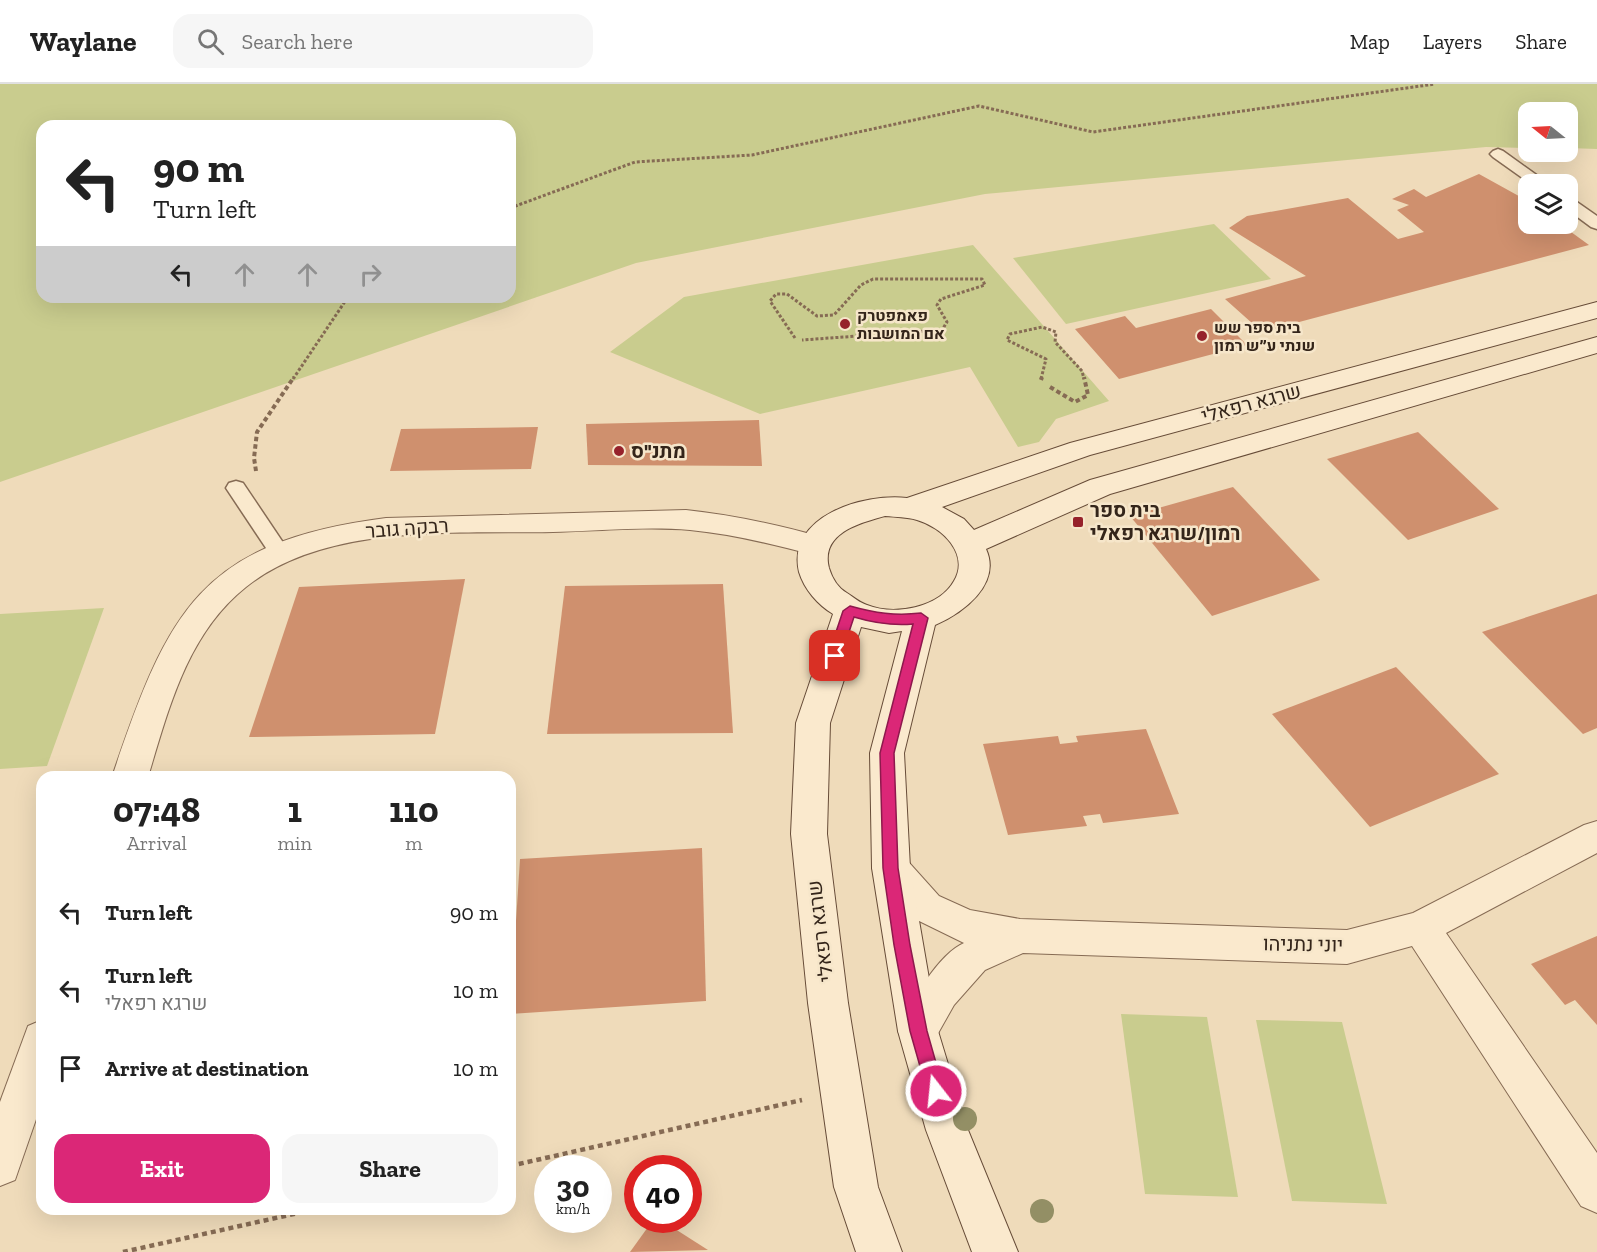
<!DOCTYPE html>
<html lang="en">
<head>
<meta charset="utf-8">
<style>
  :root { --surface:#fff; --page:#f6f6f6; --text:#222; --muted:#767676; --line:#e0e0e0; --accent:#db2777 }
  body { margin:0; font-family:"Zilla Slab",Heebo,serif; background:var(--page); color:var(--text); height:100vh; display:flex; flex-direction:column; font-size:22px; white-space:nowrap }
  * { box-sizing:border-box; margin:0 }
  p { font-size:20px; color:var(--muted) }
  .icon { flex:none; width:33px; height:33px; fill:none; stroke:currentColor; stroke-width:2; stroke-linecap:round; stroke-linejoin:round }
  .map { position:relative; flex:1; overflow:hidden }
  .panel { position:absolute; left:36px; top:687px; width:480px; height:444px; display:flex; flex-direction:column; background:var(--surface); border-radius:18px; box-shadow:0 6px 24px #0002 }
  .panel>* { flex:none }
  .top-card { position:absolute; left:36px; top:36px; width:480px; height:183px; border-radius:18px; box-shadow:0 6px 24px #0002; background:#fff; color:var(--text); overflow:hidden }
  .needle { width:39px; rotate:288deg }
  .buttons { position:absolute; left:1518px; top:18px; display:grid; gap:12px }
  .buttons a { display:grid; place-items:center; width:60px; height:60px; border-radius:12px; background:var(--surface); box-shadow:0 6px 24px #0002; font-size:30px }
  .speed { position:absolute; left:534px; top:1071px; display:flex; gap:12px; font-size:30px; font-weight:700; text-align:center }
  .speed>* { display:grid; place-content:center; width:78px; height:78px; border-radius:50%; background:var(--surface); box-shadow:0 6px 24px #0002; line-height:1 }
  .speed small { font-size:15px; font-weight:400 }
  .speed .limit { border:9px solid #d22; background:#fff; color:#111 }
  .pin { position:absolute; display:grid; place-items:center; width:51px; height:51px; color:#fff; margin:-26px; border-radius:12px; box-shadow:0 3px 9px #0006 }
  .me { position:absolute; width:66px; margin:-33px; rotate:344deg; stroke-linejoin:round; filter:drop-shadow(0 0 4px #0008) }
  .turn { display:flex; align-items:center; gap:21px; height:126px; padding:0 18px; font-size:27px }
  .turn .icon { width:78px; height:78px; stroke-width:2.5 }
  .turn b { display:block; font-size:42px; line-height:51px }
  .lanes { display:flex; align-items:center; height:57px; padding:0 18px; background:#0003; justify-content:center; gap:30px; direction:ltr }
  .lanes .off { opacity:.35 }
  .eta { display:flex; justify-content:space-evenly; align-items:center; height:102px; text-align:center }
  .eta b { font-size:36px; font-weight:700; line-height:42px }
  .button { display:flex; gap:12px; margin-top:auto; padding:12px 18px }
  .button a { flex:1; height:69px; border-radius:18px; background:var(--accent); color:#fff; font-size:24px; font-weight:700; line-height:69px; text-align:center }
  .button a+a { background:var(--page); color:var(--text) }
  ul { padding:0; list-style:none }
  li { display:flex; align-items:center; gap:18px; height:78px; padding:0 18px }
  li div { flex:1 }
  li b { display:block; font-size:22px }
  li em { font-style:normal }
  header { display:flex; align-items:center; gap:36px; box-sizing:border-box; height:84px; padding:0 30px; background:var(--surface); border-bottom:2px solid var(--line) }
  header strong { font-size:28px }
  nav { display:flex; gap:33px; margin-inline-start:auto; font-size:21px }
  .search { width:420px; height:54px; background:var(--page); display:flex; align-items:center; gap:15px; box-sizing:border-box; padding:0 21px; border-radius:18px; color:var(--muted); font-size:22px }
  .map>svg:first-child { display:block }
  .green { fill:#c9cc8e; fill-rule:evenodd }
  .building { fill:#cf906e }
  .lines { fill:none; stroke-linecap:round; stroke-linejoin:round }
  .lane-casing { stroke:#866b54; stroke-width:3 }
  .street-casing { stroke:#866b54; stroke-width:2 }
  .secondary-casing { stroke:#674c38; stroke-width:2 }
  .path-far2 { stroke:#866b54; stroke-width:3; stroke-dasharray:3 2; stroke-linecap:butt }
  .path-far1 { stroke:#866b54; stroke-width:4; stroke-dasharray:4.5 3; stroke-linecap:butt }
  .path { stroke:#866b54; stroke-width:4.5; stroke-dasharray:5 4; stroke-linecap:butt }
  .lane { fill:#fae9cd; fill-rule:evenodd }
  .street { fill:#fae9cd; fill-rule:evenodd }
  .secondary { fill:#fae9cd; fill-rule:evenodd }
  .tree { fill:#938f65 }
  .route { fill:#db2777; stroke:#8e194d; stroke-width:1.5 }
  .poi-dot { fill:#96222b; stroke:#f6e6ca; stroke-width:2 }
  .labels { text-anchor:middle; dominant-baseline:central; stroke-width:5; stroke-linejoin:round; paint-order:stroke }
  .far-poi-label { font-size:16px; font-weight:bold; fill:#34251a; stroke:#f6e6ca; text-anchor:start }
  .street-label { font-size:20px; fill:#34251a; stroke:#f6e6ca }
  .poi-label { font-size:20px; font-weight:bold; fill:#34251a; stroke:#f6e6ca; text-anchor:start }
</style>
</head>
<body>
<header>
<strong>Waylane</strong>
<div class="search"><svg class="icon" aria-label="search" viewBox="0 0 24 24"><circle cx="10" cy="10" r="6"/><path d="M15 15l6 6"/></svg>Search here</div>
<nav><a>Map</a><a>Layers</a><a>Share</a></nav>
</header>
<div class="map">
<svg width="1597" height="1168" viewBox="0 0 1597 1168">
  <rect width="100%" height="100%" fill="#efdbba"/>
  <g class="green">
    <path d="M 0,0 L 1597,0 L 1597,65 L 1568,64 L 1568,28 L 1528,28 L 1528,64 L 1486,63 L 985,110 L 636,179 L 0,398 ZM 42,42 L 510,42 L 510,213 L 42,213 Z"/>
    <path d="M 1214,140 L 1271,195 L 1066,240 L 1013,174 Z"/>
    <path d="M 973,161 L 1109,317 L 1056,335 L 1039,358 L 1018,363 L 970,283 L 760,330 L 610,268 L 684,213 Z"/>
    <path d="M 104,524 L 47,682 L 0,685 L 0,530 Z"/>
    <path d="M 1121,930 L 1207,933 L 1238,1113 L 1145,1110 Z"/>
    <path d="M 1256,936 L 1342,938 L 1387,1120 L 1292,1117 Z"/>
  </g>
  <g class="building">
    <path d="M 1479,90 L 1528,117 L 1528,140 L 1560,140 L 1589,161 L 1262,248 L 1225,215 L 1306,192 L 1229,144 L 1247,132 L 1348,114 L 1398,155 L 1424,148 L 1397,126 L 1409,121 L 1392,115 L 1414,105 L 1426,113 Z"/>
    <path d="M 1211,225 L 1247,261 L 1119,295 L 1075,245 L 1125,232 L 1136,244 Z"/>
    <path d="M 759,336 L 762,382 L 588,381 L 586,340 Z"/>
    <path d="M 538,343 L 531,385 L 390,387 L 401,345 Z"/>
    <path d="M 1418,348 L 1499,425 L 1408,456 L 1327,375 Z"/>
    <path d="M 1233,403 L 1320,496 L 1212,532 L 1130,432 Z"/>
    <path d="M 465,495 L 435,650 L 249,653 L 299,503 Z"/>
    <path d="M 723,500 L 733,649 L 547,650 L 565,502 Z"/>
    <path d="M 1597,510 L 1597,644 L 1583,650 L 1482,548 Z"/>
    <path d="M 1396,583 L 1499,690 L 1370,743 L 1272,630 Z"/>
    <path d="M 1146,645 L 1179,730 L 1103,739 L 1100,730 L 1083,732 L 1087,742 L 1008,751 L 983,660 L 1058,652 L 1060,660 L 1078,658 L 1076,652 Z"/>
    <path d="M 702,764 L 706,917 L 510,930 L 520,775 Z"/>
    <path d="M 1597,852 L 1597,941 L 1575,916 L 1565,921 L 1531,880 Z"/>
    <path d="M 653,1136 L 661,1136 L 708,1166 L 630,1168 Z"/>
  </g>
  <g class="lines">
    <g class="lane-casing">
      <g id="lane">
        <path d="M 1498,65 L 1503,67 L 1549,100 L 1531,100 L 1493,73 L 1490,70 L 1493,67 Z"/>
        <path d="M 1568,114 L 1574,116 L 1597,132 L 1597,145 L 1591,143 L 1568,126 Z"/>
        <path d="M 236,397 L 243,399 L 286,463 L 289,468 L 286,473 L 279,475 L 272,473 L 226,404 L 229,399 Z"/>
      </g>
    </g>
    <g class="street-casing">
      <g id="street">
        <path d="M 686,426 C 733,431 779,441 825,454 L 829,461 L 825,468 L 814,471 C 773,460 732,450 690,446 C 645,442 598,447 553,448 C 456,450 326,439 246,503 C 187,550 169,624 148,693 L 112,693 C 168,527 200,458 386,434 Z"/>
        <path d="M 1597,737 L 1597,769 L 1446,849 L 1597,1069 L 1597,1129 L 1581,1122 L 1412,862 L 1347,880 L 1023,869 L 985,886 L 954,921 L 932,960 L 918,966 L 904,960 L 898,947 C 910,920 937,871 964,859 L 913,834 L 878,795 L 872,784 L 878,773 L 891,768 L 904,773 L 939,812 L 970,826 L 1020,835 L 1347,846 L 1413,829 L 1584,741 Z"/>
        <path d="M 42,936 L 42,1018 L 15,1096 L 0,1102 L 0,1018 L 28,942 Z"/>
      </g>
    </g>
    <g class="secondary-casing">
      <path id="secondary" d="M 1597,218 L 1597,234 L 1090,371 L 942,423 L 964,435 L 974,446 L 1090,396 L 1597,253 L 1597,269 L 1110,410 L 986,465 C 1002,500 963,529 935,541 L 904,669 L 910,784 L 938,947 L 968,1046 L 1018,1168 L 972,1168 L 926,1046 L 898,947 L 872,784 L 870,669 L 902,547 L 889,549 L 861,543 L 830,639 L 827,750 L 848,919 L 878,1103 L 902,1168 L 856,1168 L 834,1103 L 808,919 L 791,750 L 796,639 L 833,530 C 818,521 804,505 799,488 C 786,432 864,409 907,414 L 1070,359 ZM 885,432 C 896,433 907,433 917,436 C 942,443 970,470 954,497 C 939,524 894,532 867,521 C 860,519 853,513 847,509 C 838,504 832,494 829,484 C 820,449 860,439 885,432 Z"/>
    </g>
    <g class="path-far2">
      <path d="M 510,124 L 635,78 L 752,71 L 979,22 L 1093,48 L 1435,0"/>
      <path d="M 795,254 L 770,217 L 776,210 L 787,210 L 817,232 L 834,231 L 861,201 L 873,195 L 982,195 L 985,201 L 941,215 L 937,221 L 947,238 L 942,246 L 802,256"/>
      <path d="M 293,295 L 348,213"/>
      <path d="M 1041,295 L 1046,275 L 1007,256 L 1010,250 L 1042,243 L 1056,248 L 1055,258 L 1082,287 L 1084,295"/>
    </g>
    <g class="path-far1">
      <path d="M 1041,296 L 1042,293"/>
      <path d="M 1050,303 L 1075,318 L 1088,311 L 1084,293"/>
      <path d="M 256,387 L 254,374 L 257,348 L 294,293"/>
    </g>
    <g class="path">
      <path d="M 510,1082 L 802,1016"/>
      <path d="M 123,1168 L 316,1125"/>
    </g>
    <use href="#lane" class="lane"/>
    <use href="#street" class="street"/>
    <use href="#secondary" class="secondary"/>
  </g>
  <g class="tree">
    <circle cx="965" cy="1035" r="12"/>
    <circle cx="1042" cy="1127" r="12"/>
  </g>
  <path class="route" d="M 850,522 C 875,529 895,532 921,529 L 928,534 L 894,669 L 898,784 L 910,861 L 927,947 L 944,1007 L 942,1012 L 936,1015 L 930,1012 L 927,1007 L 910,947 L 894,861 L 883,784 L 880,669 L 913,540 C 892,542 874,539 854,533 L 840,575 L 830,575 L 828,572 L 843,527 Z"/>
  <g class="poi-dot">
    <circle cx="845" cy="240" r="6"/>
    <circle cx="1202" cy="252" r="6"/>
    <circle cx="619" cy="367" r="6"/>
    <rect x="1072" y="432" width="12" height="12" rx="3"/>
  </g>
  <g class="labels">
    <g class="far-poi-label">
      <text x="857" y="231">פאמפטרק<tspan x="857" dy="18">אם המושבות</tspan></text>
      <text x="1214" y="243">בית ספר שש<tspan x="1214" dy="18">שנתי ע״ש רמון</tspan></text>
    </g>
    <g class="street-label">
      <text transform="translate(1251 319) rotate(-15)">שרגא רפאלי</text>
      <text transform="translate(407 444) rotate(-4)">רבקה גובר</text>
      <text transform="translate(820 847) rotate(-97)">שרגא רפאלי</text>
      <text transform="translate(1303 860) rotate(1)">יוני נתניהו</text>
    </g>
    <g class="poi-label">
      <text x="631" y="367">מתנ"ס</text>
      <text x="1090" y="426">בית ספר<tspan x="1090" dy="23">רמון/שרגא רפאלי</tspan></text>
    </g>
  </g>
</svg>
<div class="buttons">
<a><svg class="needle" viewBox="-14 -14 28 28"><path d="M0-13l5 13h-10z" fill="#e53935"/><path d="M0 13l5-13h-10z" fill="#767676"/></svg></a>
<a><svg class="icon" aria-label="layers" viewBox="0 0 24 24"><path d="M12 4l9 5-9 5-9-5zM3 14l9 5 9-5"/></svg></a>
</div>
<div class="speed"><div>30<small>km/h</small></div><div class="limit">40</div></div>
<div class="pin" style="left:835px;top:572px;background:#d93025"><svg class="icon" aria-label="arrive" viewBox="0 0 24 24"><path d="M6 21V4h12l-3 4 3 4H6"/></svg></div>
<svg class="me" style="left:936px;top:1007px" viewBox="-20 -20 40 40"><circle r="17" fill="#db2777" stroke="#fff" stroke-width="3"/><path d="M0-11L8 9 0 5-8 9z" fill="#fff"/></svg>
<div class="top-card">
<div class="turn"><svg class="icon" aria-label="left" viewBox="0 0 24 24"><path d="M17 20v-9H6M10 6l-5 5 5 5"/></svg><div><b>90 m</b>Turn left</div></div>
<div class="lanes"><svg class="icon" aria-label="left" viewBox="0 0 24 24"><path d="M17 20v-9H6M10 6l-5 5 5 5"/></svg><svg class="icon off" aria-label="ahead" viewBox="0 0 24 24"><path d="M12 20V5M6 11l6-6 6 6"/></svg><svg class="icon off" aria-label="ahead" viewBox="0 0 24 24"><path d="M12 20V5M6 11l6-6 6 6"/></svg><svg class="icon off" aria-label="right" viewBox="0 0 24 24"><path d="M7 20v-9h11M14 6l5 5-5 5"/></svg></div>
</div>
<section class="panel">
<div class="eta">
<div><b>07:48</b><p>Arrival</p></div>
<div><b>1</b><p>min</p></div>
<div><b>110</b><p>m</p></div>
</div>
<ul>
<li><svg class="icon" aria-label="left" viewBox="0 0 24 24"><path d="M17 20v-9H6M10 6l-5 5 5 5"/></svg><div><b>Turn left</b></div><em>90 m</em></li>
<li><svg class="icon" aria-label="left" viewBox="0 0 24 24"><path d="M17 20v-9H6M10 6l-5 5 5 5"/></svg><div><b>Turn left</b><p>שרגא רפאלי</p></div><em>10 m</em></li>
<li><svg class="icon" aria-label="arrive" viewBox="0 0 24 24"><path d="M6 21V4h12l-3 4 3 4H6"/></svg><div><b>Arrive at destination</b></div><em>10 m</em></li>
</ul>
<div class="button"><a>Exit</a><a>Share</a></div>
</section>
</div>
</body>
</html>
